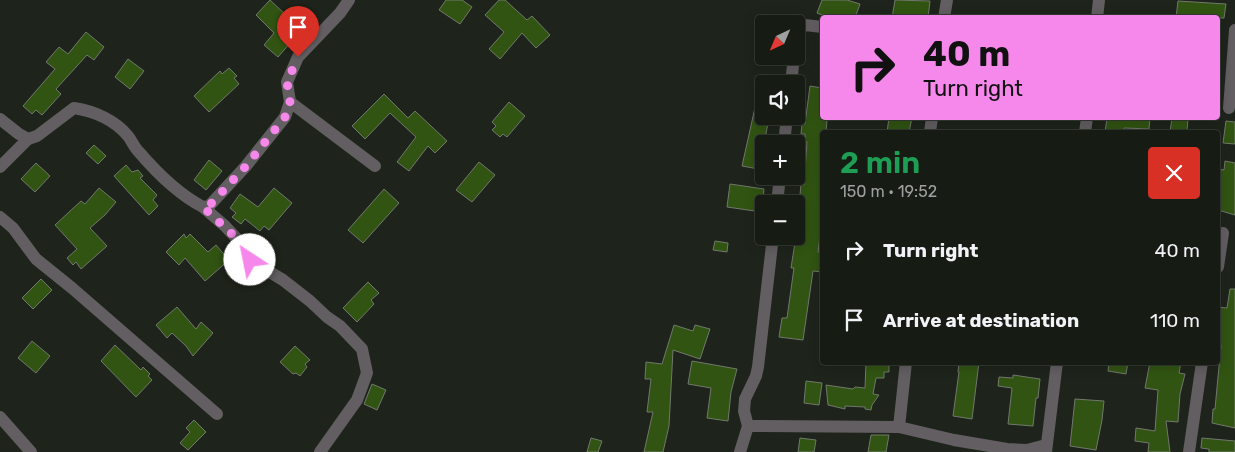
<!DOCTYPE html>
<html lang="en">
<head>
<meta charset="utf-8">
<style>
  :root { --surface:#161b14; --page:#1f241d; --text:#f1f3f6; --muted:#9ea1a0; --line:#353934 }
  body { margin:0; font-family:Rubik,sans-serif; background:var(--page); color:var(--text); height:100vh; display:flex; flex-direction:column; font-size:19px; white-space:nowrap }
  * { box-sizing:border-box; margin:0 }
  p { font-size:16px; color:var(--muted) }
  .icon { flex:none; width:28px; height:28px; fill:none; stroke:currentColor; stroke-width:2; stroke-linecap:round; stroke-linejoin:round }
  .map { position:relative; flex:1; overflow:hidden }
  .side { position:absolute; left:820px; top:130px; width:400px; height:235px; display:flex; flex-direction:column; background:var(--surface); border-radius:5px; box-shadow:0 2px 12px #0003,0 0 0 1px var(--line) }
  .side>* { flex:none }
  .top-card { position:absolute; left:820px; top:15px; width:400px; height:105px; border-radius:5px; box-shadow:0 2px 12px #0003,0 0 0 1px var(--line); background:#f788eb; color:#111; overflow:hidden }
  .needle { width:32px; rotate:224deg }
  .fabs { position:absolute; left:755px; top:15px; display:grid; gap:10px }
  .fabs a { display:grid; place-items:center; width:50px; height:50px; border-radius:5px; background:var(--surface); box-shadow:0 2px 12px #0003,0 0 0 1px var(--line); font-size:25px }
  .pin { position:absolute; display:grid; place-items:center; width:42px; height:42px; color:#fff; margin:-51px -21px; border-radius:50% 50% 50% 0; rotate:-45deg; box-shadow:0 0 5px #0007 }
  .pin .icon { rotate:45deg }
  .me { position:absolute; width:55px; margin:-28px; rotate:326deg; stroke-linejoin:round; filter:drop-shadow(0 0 4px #0008) }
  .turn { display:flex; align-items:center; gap:18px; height:105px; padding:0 20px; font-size:22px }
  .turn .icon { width:65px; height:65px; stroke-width:2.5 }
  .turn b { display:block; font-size:35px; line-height:42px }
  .round { display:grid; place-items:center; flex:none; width:52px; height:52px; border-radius:5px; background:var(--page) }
  .overview { display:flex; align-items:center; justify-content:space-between; height:85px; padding:0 20px }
  h1 { font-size:30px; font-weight:600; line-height:38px; color:#1e9e55 }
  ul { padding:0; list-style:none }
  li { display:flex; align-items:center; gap:15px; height:70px; padding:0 20px }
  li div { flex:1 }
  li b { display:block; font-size:19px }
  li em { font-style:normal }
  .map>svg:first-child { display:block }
  .building { fill:#315412; stroke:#71786d }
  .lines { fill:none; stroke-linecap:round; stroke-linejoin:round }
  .street { stroke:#625e61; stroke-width:12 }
  .route { stroke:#f788eb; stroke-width:9; stroke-dasharray:0 16.2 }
</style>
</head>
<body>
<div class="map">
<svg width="1235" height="452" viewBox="0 0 1235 452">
  <rect width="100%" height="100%" fill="#1e241b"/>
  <g class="building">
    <path d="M 270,0 L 304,32 L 293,44 L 291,42 L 278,57 L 264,45 L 274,33 L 256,15 Z"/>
    <path d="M 446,0 L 462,0 L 472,7 L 460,24 L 439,10 Z"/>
    <path d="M 499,0 L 505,0 L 527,20 L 532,16 L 550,35 L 536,48 L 522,33 L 500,59 L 489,49 L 504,32 L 485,15 Z"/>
    <path d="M 822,0 L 847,0 L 860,4 L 855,18 L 830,18 L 817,13 Z"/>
    <path d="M 895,0 L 930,1 L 928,18 L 892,18 Z"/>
    <path d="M 1178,1 L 1226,4 L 1224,18 L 1176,18 Z"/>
    <path d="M 86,32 L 104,47 L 94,60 L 87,55 L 56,89 L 61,94 L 42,115 L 36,110 L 32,114 L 23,106 L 55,69 L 46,62 L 59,47 L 68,54 Z"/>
    <path d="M 128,59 L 144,71 L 130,89 L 115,77 Z"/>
    <path d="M 229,68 L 237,76 L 234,78 L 239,84 L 209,112 L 194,96 L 220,71 L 222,74 Z"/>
    <path d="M 760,85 L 764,85 L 764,123 L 768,123 L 764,144 L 764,170 L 742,166 Z"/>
    <path d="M 810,86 L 822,88 L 822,119 L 827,120 L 826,132 L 822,132 L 822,221 L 818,252 L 822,253 L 822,272 L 813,271 L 803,340 L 779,337 L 782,318 L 787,318 L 794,268 L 791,268 L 796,236 L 796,217 L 798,217 L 801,184 L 804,185 L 807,142 L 805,142 L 805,134 L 801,134 L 802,124 L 805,124 Z"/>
    <path d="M 384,94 L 408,118 L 415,111 L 447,141 L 435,153 L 428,146 L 409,171 L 397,162 L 416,137 L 390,113 L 365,139 L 352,126 Z"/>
    <path d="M 509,102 L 525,116 L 507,137 L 503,134 L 500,137 L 492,130 L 496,126 L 492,122 Z"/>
    <path d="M 889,118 L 912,118 L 909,132 L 887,132 Z"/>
    <path d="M 1107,118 L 1150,118 L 1149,129 L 1124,128 L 1124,132 L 1105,132 Z"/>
    <path d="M 1172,118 L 1188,119 L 1187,132 L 1170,132 Z"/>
    <path d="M 1226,121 L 1235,122 L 1235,144 L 1223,143 Z"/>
    <path d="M 94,145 L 106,156 L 98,164 L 86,153 Z"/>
    <path d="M 209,160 L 222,171 L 206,190 L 194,180 Z"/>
    <path d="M 1225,161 L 1235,163 L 1235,215 L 1218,210 L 1218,169 L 1224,170 Z"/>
    <path d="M 479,162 L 495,175 L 472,202 L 456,190 Z"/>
    <path d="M 36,163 L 50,176 L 35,192 L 21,179 Z"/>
    <path d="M 126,165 L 132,172 L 138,170 L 143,176 L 140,178 L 157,195 L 153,200 L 158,206 L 149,215 L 114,176 Z"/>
    <path d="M 730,184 L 764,189 L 762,212 L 727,207 Z"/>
    <path d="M 99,188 L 116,202 L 105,215 L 90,228 L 107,246 L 81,269 L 76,262 L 73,265 L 67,258 L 77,249 L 55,225 L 81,201 L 85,204 Z"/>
    <path d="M 274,188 L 292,203 L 269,230 L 264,226 L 260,231 L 245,219 L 241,224 L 232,217 L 236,213 L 230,208 L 240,194 L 258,207 Z"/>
    <path d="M 384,189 L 399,203 L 363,243 L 348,230 Z"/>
    <path d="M 184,234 L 186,238 L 190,234 L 208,252 L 216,245 L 229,260 L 205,281 L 185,258 L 179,265 L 166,252 Z"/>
    <path d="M 715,241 L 728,243 L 727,252 L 713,250 Z"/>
    <path d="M 41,279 L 52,290 L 33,309 L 22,298 Z"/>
    <path d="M 368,282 L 379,293 L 371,300 L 374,304 L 357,322 L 343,308 Z"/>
    <path d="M 1230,289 L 1235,289 L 1235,428 L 1212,423 L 1213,409 L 1215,409 L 1221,345 L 1218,344 L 1218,307 L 1227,308 Z"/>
    <path d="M 177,307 L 196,329 L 201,322 L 213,333 L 193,356 L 186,346 L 172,333 L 167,338 L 156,325 Z"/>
    <path d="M 674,325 L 693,331 L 695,325 L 710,329 L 700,359 L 673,350 L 669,426 L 663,452 L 644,452 L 653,412 L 647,412 L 651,379 L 645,379 L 646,362 L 662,364 Z"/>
    <path d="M 32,341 L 50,356 L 36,373 L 18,358 Z"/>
    <path d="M 115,345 L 141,370 L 143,367 L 150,374 L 148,376 L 152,380 L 136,397 L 101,361 Z"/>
    <path d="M 295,346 L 310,360 L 305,364 L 307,367 L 300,376 L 296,373 L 293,374 L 280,362 Z"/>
    <path d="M 692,361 L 737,369 L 731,392 L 728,421 L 707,418 L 711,388 L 688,384 Z"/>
    <path d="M 866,362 L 889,362 L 889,372 L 884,372 L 884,378 L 876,378 L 873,394 L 879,395 L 872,405 L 871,410 L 865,409 L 865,407 L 845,406 L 845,409 L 828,405 L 826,385 L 853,389 L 855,387 L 865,388 Z"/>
    <path d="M 959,362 L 979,362 L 972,419 L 953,416 L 959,372 L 958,372 Z"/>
    <path d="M 1109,362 L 1128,362 L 1126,374 L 1108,371 Z"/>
    <path d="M 1150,362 L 1181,362 L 1179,373 L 1185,374 L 1180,394 L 1178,422 L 1166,421 L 1170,452 L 1148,452 L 1149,443 L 1135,441 L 1136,428 L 1155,431 L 1158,390 L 1145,388 Z"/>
    <path d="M 1013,375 L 1040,379 L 1038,398 L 1036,398 L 1033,426 L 1008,424 L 1012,388 L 998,386 L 999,377 L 1013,378 Z"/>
    <path d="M 806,381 L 822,383 L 819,405 L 804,403 Z"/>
    <path d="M 372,384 L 386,390 L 377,410 L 364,404 Z"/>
    <path d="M 1075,399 L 1104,401 L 1102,420 L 1096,450 L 1070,446 Z"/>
    <path d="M 194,420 L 206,432 L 188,450 L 180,443 L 190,432 L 186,428 Z"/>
    <path d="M 871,435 L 889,435 L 886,452 L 868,452 Z"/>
    <path d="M 591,438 L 602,441 L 598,452 L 587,452 Z"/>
    <path d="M 800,438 L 816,440 L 814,452 L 798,452 Z"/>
    <path d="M 1202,438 L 1235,441 L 1235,452 L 1209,452 L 1209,449 L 1201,448 Z"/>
  </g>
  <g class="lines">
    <g class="street">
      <path d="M 944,18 L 947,0"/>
      <path d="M 1097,18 L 1099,0"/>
      <path d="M 796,38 L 799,30 L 805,25 L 822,27"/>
      <path d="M 791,84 L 794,56"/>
      <path d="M 290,102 L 375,166"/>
      <path d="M 1229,108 L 1235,30"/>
      <path d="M 0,119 L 19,134 L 28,139 L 37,136 L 74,108 C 94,111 115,120 128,136 C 132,141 134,147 139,152 C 157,173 178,194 203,207 L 209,206 L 246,166 L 285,117 L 290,102 L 287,82 L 298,57 L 340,13 L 349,0"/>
      <path d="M 930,132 L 932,118"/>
      <path d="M 1085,132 L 1087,118"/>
      <path d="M 784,144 L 787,116"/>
      <path d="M 0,167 L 28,139"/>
      <path d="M 777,204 L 780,176"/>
      <path d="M 203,207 L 225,226 L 240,242 L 244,252 L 250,260 L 283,280 L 310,301 L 327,317 L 340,326 L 362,349 L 367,373 L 357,400 L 320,452"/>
      <path d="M 0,217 L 13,228 L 36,259 L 72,288 L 217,414"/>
      <path d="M 1218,267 L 1223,233"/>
      <path d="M 0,417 L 31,452"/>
      <path d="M 748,426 L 899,427 L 954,440 L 1007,449 L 1027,450 L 1046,445"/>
      <path d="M 899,427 L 906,362"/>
      <path d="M 740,452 L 748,426 L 744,411 L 745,399 L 756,376 L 758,367 L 773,236"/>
      <path d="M 1046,452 L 1057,362"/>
      <path d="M 1189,452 L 1202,362"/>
    </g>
  </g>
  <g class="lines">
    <path class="route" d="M 250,260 L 232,234 L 203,207 L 209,206 L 246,166 L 285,117 L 290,102 L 287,82 L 298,57"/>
  </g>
</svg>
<div class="fabs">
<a><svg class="needle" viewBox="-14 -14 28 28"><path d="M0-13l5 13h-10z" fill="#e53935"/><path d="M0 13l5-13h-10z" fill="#9ea1a0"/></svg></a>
<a><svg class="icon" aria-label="sound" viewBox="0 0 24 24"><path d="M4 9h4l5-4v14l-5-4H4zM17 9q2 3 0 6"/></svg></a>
<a>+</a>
<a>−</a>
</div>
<div class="pin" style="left:298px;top:57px;background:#d93025"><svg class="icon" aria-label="arrive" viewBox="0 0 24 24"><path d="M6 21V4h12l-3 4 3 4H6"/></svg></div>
<svg class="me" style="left:250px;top:260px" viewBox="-20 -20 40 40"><circle r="19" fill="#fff"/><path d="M0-13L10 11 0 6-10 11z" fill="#f788eb"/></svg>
<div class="top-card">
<div class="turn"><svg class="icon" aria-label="right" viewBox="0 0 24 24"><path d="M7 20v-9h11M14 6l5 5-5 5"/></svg><div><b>40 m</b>Turn right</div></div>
</div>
<section class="side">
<div class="overview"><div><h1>2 min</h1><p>150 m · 19:52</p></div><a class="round" style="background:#d93025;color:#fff"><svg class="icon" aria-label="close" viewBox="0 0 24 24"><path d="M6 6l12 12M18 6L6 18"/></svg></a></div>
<ul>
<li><svg class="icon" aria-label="right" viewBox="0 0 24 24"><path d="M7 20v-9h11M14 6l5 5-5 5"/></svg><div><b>Turn right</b></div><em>40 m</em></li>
<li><svg class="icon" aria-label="arrive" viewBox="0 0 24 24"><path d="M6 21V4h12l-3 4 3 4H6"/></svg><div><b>Arrive at destination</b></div><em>110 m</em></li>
</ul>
</section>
</div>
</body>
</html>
